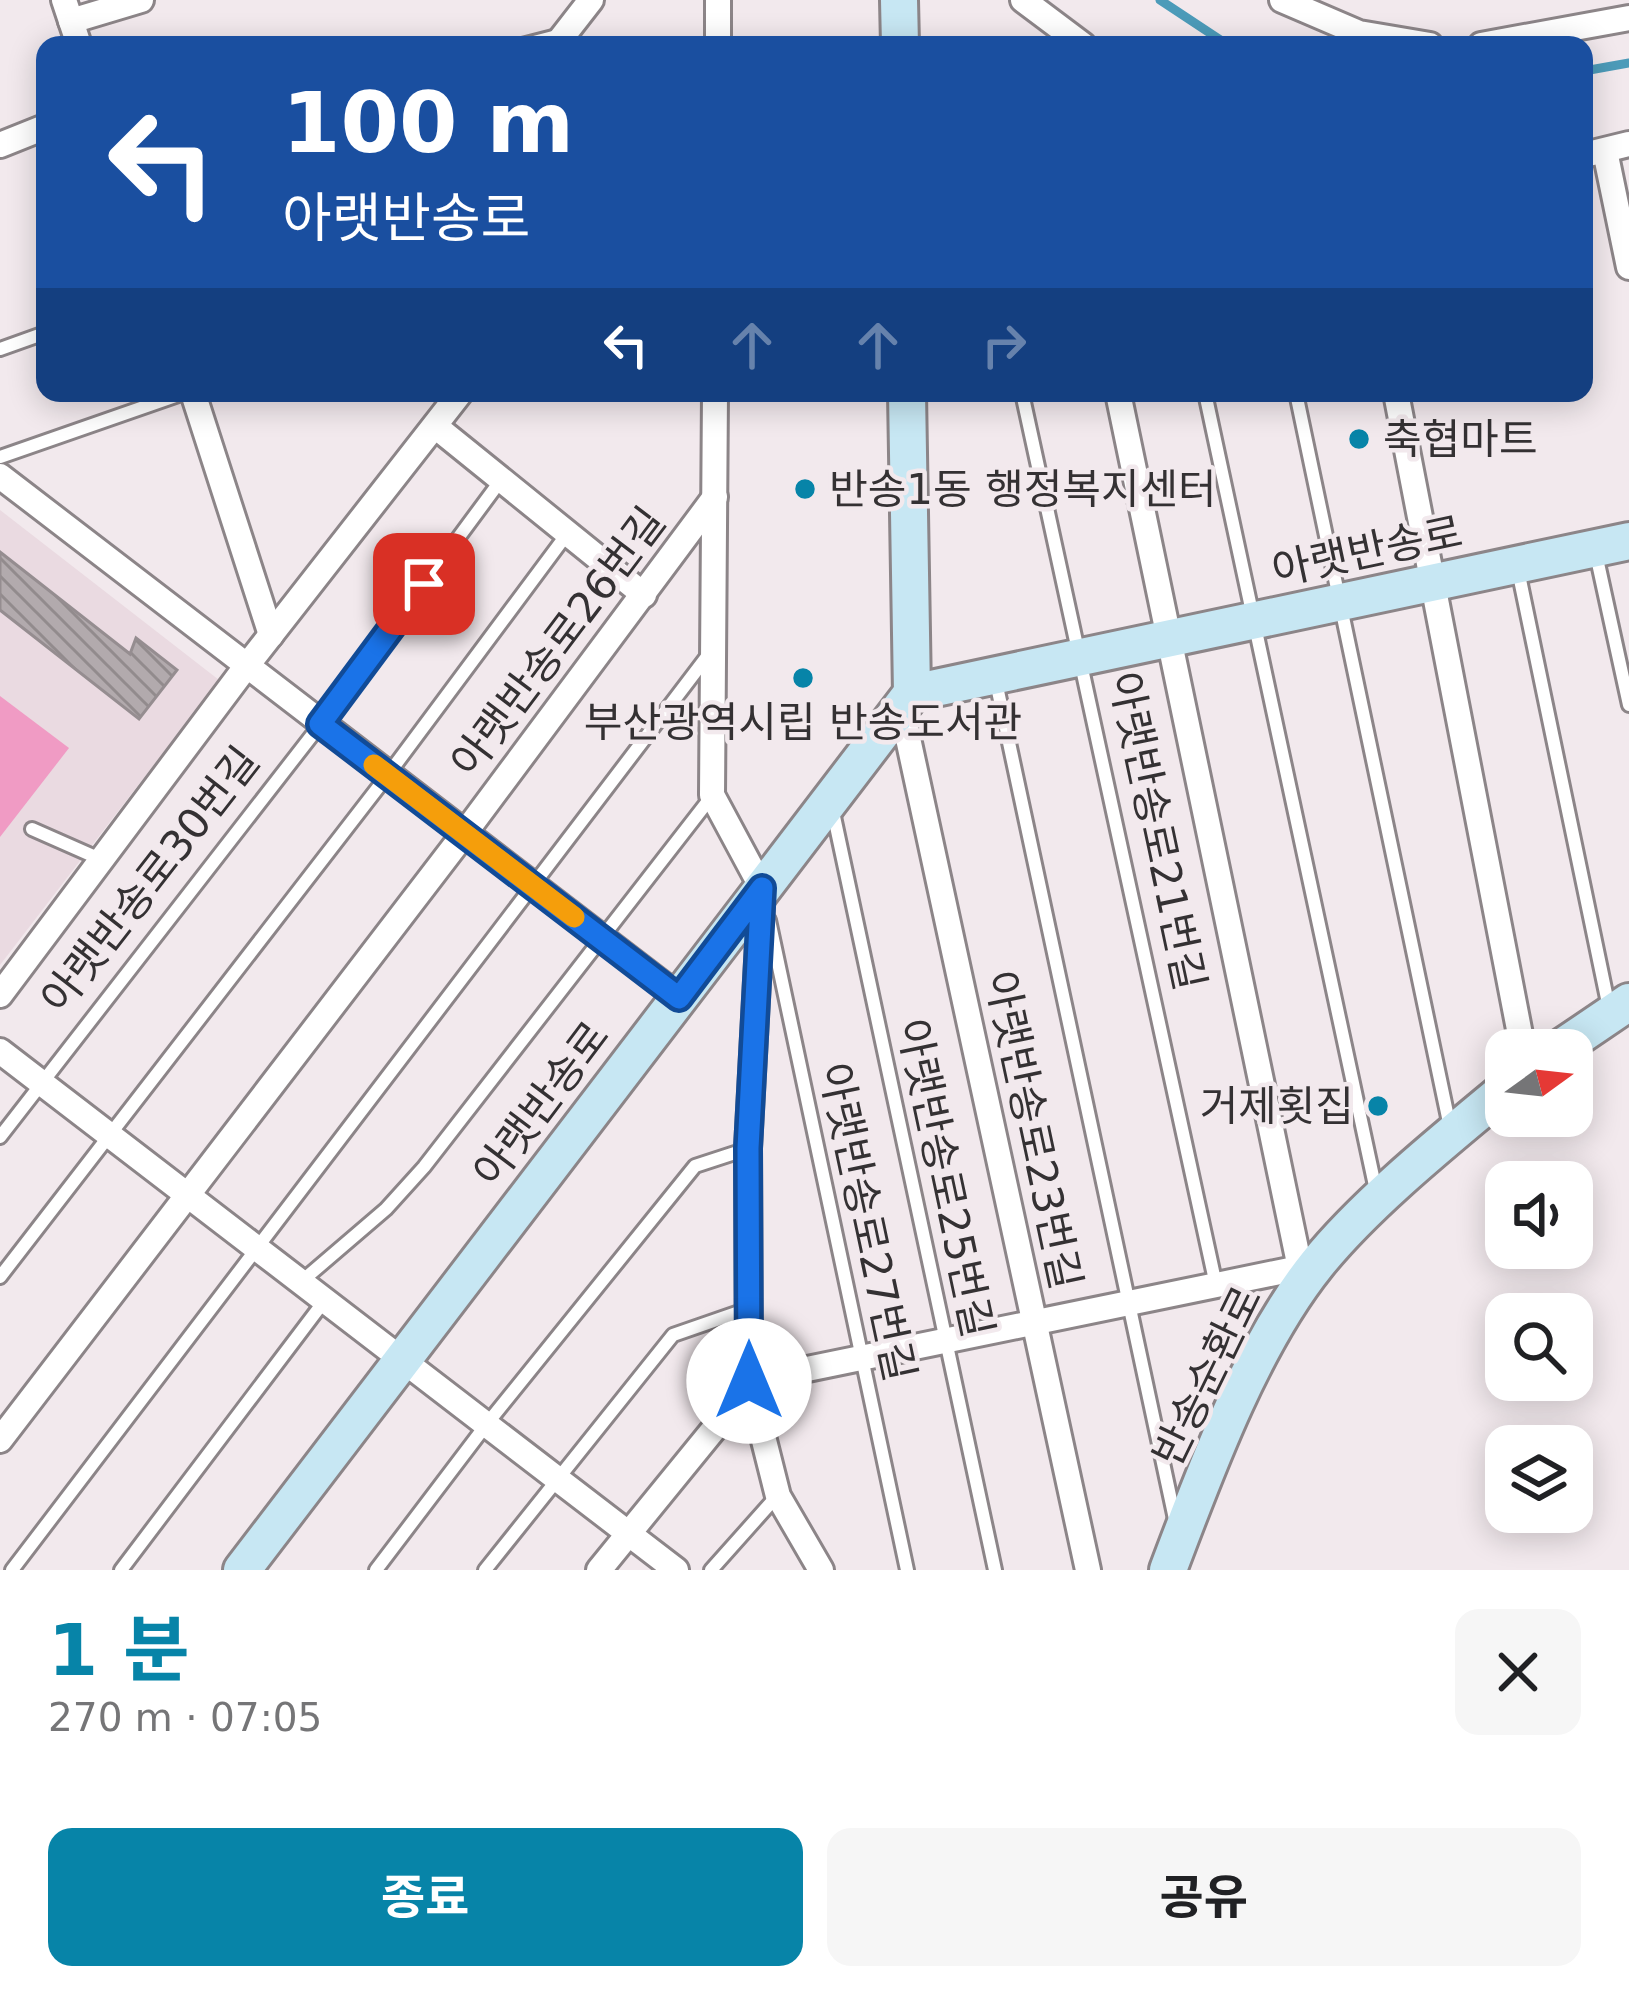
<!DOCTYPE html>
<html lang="ko">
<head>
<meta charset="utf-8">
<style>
  :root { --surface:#fff; --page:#f6f6f6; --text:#202124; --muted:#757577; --accent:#0784a8 }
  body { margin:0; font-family:"DejaVu Sans","Noto Sans KR",sans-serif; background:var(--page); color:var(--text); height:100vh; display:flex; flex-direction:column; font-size:45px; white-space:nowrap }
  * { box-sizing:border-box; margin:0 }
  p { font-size:39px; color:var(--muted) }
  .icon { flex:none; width:66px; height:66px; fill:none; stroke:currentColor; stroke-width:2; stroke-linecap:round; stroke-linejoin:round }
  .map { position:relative; height:1570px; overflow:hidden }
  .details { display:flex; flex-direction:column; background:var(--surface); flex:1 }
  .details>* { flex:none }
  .top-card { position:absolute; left:36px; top:36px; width:1557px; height:366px; border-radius:24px; box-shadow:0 6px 30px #0003; background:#1a4fa0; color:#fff; overflow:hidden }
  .needle { width:78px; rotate:75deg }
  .buttons { position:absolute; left:1485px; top:1029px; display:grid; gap:24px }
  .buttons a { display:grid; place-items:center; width:108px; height:108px; border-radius:24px; background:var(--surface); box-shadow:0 6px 30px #0003; font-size:60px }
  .pin { position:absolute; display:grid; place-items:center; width:102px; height:102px; color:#fff; margin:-51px; border-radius:24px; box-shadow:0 6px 18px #0006 }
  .me { position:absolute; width:132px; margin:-66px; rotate:0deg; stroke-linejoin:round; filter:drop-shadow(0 0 9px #0008) }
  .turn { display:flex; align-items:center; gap:42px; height:252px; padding:0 48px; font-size:54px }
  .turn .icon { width:156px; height:156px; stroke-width:2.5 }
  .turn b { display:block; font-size:84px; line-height:102px }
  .lanes { display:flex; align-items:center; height:114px; padding:0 48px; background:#0003; justify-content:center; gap:60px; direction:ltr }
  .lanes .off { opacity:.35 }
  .round { display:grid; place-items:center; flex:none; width:126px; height:126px; border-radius:24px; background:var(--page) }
  .headline { display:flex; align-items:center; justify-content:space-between; height:204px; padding:0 48px }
  h1 { font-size:72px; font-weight:700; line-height:90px; color:var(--accent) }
  .action { display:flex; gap:24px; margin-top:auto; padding:24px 48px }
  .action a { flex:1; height:138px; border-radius:24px; background:var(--accent); color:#fff; font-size:48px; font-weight:700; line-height:138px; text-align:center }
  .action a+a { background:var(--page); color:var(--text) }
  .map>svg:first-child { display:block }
  .built { fill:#eadae1 }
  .green { fill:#f09bc4 }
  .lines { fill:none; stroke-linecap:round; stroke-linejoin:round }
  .stream { stroke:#4c9bb9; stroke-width:9 }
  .building { fill:url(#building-back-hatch); stroke:#958d90; stroke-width:3 }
  .lane-casing { stroke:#8c8588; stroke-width:18 }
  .street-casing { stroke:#8c8588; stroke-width:30 }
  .secondary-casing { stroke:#8c8588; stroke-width:42 }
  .lane { stroke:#fff; stroke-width:12 }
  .street { stroke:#fff; stroke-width:24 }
  .secondary { stroke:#c7e7f3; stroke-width:36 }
  .route-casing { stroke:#114b97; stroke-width:30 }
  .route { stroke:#1a73e8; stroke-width:21 }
  .slow { stroke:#f59e0b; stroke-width:21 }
  .poi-dot { fill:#0784a8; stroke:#f2e9ed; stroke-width:4.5 }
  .labels { text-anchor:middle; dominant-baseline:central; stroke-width:9; stroke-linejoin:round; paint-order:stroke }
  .poi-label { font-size:42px; fill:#343133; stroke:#f2e9ed; text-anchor:start }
  .street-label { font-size:42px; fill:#343133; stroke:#f2e9ed }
</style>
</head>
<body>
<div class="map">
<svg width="1629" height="1570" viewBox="0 0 1629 1570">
  <defs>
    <pattern id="building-back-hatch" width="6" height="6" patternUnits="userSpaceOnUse" patternTransform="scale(3)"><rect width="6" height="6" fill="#b2aaad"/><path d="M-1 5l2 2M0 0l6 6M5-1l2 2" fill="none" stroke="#928b8d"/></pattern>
  </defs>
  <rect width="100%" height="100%" fill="#f2e9ed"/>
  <path class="built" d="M 0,510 L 219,680 L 0,965 Z"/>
  <path class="green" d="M 0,696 L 69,748 L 0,837 Z"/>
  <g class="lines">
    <g class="stream">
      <path d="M 1160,0 L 1228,45"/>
      <path d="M 1584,71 L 1629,63"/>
    </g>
  </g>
  <path class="building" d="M 0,552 L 130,654 L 136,638 L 177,670 L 139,719 L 0,610 Z"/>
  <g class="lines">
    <g class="lane-casing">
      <g id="lane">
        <path d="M 522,45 L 557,36"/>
        <path d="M 0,349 L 45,333"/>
        <path d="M 1022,393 L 1216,1285"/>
        <path d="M 1205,393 L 1377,1195"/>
        <path d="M 1296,393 L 1450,1127"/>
        <path d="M 0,457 L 184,393"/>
        <path d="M 1596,554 L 1629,705"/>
        <path d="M 1518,570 L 1609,1008"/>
        <path d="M 995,677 L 1175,1519"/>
        <path d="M 833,812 L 995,1570"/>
        <path d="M 32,829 L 100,859"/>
        <path d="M 769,920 L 907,1570"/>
        <path d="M 0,1137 L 320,725 L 501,480"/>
        <path d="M 0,1277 L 387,776 L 567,534"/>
        <path d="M 302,1281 L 386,1209 L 424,1167 L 712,796"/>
        <path d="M 12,1570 L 709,654"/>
        <path d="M 121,1570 L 325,1300"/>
        <path d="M 376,1570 L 486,1425 L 695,1166 L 747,1149"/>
        <path d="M 485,1570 L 673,1335 L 748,1309"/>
        <path d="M 711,1570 L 777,1496"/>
      </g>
    </g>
    <g class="street-casing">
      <g id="street">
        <path d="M 64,0 L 79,45"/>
        <path d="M 1023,0 L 1083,45"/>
        <path d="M 1282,0 L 1359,33 L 1430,45"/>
        <path d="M 71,21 L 141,0"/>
        <path d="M 556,45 L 591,0"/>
        <path d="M 718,45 L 718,0"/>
        <path d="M 1481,45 L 1629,18"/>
        <path d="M 0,145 L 45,127"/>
        <path d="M 1605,151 L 1629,267"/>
        <path d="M 1584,155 L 1629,144"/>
        <path d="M 193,393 L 271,635"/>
        <path d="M 715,393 L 712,795 L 762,888 L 748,1148 L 749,1381 L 778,1496 L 821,1570"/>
        <path d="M 1118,393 L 1300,1268"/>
        <path d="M 1396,393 L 1523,1050"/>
        <path d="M 435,426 L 644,595"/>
        <path d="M 0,476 L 679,997"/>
        <path d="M 901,706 L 1088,1570"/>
        <path d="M 0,995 L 245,668 L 460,393"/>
        <path d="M 0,1051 L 676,1570"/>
        <path d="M 749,1381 L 1314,1265"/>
        <path d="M 0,1440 L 464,834 L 715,497"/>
        <path d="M 599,1570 L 718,1424 L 755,1413"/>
      </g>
    </g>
    <g class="secondary-casing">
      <g id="secondary">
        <path d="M 899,0 L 900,45"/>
        <path d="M 912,693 L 1629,541"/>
        <path d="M 1558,1050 L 1629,1002"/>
        <path d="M 242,1570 L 912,693 L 907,393"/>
        <path d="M 1168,1570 C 1205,1472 1251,1346 1317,1264 C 1365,1204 1446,1139 1506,1089"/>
      </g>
    </g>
    <use href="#lane" class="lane"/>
    <use href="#street" class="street"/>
    <use href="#secondary" class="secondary"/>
  </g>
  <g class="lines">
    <g class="route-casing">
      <path id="route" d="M 424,584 L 320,724 L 679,998 L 762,888 L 748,1148 L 749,1381"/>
    </g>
    <use href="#route" class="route"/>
    <path class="slow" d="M 374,765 L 574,917"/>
  </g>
  <g class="poi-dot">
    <circle cx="1359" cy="439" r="12"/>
    <circle cx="805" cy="489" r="12"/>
    <circle cx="803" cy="678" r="12"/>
    <circle cx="1378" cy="1106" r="12"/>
  </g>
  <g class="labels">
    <g class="poi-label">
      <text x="1383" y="439">축협마트</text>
      <text x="829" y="489">반송1동 행정복지센터</text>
      <text x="803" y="722" text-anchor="middle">부산광역시립 반송도서관</text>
      <text x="1354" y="1106" text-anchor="end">거제횟집</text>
    </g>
    <g class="street-label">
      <text transform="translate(1367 551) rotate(-12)">아랫반송로</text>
      <text transform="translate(558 642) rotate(-53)">아랫반송로26번길</text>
      <text transform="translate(1157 831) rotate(78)">아랫반송로21번길</text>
      <text transform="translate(150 880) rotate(-52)">아랫반송로30번길</text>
      <text transform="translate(541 1104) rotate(-53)">아랫반송로</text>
      <text transform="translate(1033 1130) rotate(78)">아랫반송로23번길</text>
      <text transform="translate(945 1178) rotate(78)">아랫반송로25번길</text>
      <text transform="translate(867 1222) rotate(78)">아랫반송로27번길</text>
      <text transform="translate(1207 1376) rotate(-64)">반송순환로</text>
    </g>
  </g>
</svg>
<div class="buttons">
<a><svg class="needle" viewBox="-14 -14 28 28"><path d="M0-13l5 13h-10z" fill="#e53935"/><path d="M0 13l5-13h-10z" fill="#757577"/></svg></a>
<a><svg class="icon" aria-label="sound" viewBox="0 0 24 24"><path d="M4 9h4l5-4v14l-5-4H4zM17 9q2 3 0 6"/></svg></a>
<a><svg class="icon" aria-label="search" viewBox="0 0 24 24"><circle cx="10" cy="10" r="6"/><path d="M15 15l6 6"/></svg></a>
<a><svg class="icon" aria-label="layers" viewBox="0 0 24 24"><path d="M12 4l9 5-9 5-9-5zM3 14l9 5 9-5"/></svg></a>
</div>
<div class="pin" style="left:424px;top:584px;background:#d93025"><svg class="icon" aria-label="arrive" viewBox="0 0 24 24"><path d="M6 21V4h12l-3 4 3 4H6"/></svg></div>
<svg class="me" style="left:749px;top:1381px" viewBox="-20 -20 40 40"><circle r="19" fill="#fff"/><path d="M0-13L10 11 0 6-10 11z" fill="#1a73e8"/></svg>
<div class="top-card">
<div class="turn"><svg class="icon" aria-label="left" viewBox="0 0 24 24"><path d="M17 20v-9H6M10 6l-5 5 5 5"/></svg><div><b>100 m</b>아랫반송로</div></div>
<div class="lanes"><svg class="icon" aria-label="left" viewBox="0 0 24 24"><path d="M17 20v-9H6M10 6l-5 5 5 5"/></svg><svg class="icon off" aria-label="ahead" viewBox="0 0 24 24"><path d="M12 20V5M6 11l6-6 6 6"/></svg><svg class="icon off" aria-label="ahead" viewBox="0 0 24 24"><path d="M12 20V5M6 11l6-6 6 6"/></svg><svg class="icon off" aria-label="right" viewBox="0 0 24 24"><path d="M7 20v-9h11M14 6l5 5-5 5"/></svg></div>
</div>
</div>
<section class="details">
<div class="headline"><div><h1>1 분</h1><p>270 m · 07:05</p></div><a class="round"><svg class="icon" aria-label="close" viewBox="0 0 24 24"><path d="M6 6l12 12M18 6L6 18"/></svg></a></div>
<div class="action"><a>종료</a><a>공유</a></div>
</section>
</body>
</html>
